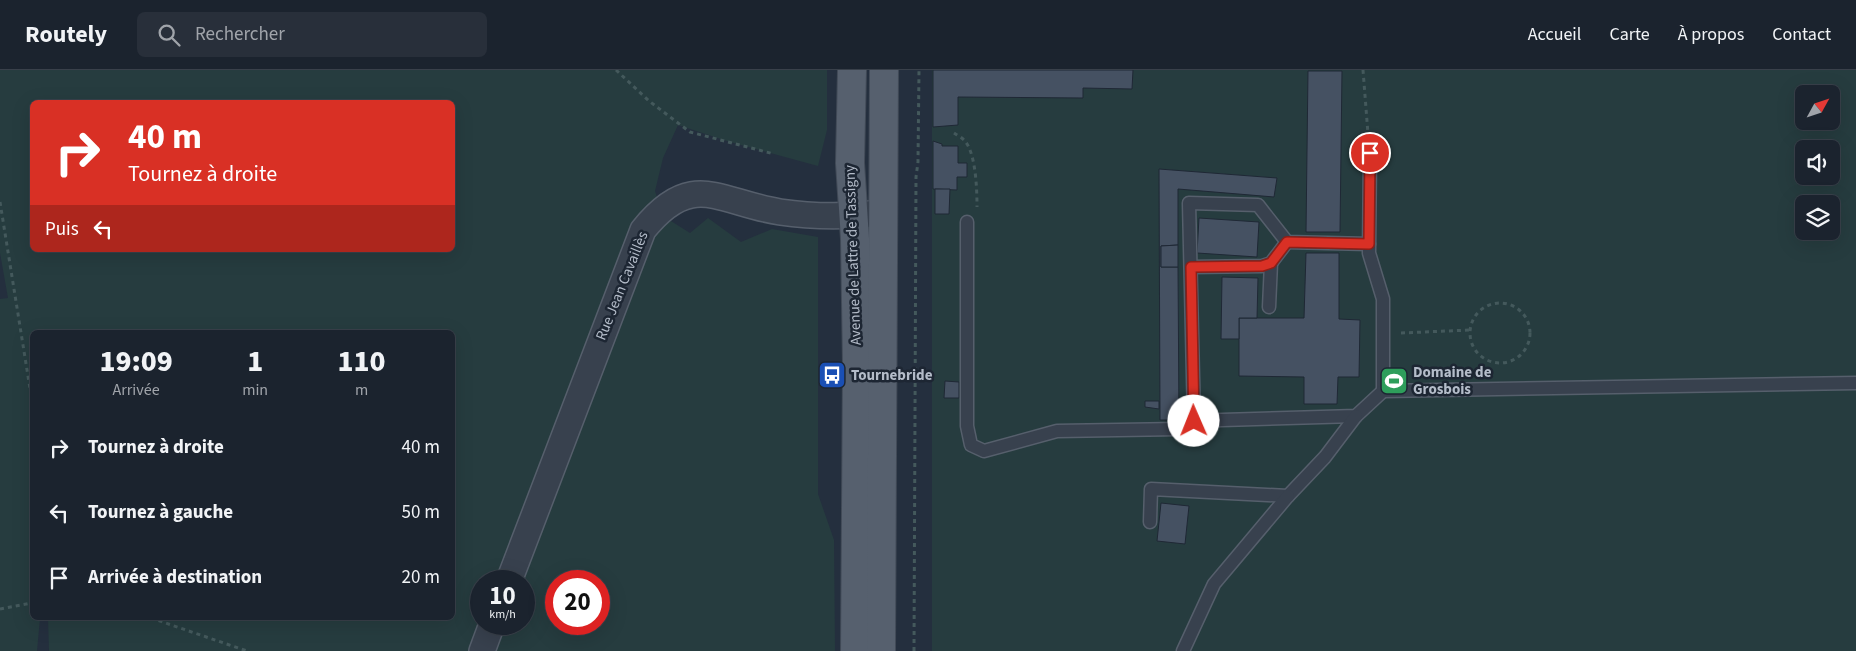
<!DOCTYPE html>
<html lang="fr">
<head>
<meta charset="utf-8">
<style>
  :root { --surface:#1b232e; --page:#282f3a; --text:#f1f3f6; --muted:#a0a4aa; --line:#39404a }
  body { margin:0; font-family:"Source Sans 3",sans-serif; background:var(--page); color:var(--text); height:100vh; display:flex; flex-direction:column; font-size:19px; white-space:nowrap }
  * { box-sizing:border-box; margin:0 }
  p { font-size:16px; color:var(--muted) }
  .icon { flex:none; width:28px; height:28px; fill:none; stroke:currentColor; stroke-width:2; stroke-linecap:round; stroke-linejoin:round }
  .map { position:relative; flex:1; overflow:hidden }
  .panel { position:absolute; left:30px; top:260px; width:425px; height:290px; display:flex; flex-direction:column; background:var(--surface); border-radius:8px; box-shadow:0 5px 20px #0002,0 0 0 1px var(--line) }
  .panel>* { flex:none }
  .banner { position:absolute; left:30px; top:30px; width:425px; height:152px; border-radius:8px; box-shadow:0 5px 20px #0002,0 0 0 1px var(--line); background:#d93025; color:#fff; overflow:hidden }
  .needle { width:32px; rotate:50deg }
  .fabs { position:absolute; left:1795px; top:15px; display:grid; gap:10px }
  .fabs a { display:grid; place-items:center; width:45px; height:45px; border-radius:8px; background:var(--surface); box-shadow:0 5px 20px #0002,0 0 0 1px var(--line); font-size:25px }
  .speed { position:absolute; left:470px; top:500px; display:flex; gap:10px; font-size:25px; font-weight:700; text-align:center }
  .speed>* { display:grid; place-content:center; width:65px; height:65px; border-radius:50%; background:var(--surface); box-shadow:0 5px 20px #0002,0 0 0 1px var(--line); line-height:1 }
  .speed small { font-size:12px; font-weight:400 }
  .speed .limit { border:8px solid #d22; background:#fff; color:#111 }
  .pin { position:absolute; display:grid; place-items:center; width:42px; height:42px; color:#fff; margin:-21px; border:2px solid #fff; border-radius:50%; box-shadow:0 1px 5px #0007 }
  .me { position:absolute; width:55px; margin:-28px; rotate:359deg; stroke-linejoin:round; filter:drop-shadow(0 0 4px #0008) }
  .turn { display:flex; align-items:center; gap:18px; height:105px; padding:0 15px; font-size:22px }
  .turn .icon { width:65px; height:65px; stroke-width:2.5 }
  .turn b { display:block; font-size:35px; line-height:42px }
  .then { display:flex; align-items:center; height:48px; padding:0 15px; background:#0003; gap:10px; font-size:19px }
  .eta { display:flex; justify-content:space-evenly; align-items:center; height:85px; text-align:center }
  .eta b { font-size:30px; font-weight:800; line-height:35px }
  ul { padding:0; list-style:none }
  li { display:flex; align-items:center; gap:15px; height:65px; padding:0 15px }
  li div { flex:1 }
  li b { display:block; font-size:19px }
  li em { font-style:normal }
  header { display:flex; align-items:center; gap:30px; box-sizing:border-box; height:70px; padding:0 25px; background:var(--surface); border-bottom:1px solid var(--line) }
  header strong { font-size:24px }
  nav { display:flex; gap:28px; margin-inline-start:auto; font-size:18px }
  .search { width:350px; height:45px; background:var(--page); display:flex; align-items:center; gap:12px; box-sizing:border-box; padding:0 18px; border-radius:8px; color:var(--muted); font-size:19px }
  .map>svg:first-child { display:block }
  .green { fill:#263c3f; fill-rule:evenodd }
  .building { fill:#455162; stroke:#1f2835 }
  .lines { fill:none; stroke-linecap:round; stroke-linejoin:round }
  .lane-casing { stroke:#565f6c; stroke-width:15 }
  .street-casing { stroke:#565f6c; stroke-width:28 }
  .primary-casing { stroke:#414a57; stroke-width:30 }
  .path { stroke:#44595c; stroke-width:3; stroke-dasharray:4 4; stroke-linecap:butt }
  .lane { stroke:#38414e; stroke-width:12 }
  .street { stroke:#38414e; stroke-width:25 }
  .primary { stroke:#56606e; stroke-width:28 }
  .route-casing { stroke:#8d1f18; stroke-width:12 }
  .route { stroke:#d93025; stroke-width:9 }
  .labels { text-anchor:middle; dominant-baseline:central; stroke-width:5; stroke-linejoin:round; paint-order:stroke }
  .street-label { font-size:15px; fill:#b4bcc9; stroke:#1d2633 }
  .poi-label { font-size:15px; font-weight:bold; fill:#b4bcc9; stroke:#1d2633; text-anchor:start }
</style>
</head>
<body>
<header>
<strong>Routely</strong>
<div class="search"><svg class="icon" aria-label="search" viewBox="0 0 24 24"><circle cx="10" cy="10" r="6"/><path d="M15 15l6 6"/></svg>Rechercher</div>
<nav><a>Accueil</a><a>Carte</a><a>À propos</a><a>Contact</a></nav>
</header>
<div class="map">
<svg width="1856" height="581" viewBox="0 0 1856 581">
  <rect width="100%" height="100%" fill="#242f3e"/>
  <g class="green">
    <path d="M 0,0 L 827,0 L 827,60 L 818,96 L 730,72 L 678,55 L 663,88 L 655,121 L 663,146 L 690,163 L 708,148 L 741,172 L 772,159 L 818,167 L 818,424 L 834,470 L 835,581 L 49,581 L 48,548 L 452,548 L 452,262 L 32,262 L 32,548 L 40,548 L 37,581 L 0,581 L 0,229 L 8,228 L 0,183 ZM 32,32 L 452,32 L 452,180 L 32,180 ZM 481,511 L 524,511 L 524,554 L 481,554 ZM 556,511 L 599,511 L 599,554 L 556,554 Z"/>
    <path d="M 932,0 L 1856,0 L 1856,581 L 932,581 ZM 1804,24 L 1831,24 L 1831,51 L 1804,51 ZM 1804,79 L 1831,79 L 1831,106 L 1804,106 ZM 1804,134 L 1831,134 L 1831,161 L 1804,161 Z"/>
  </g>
  <g class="building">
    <path d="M 933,0 L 1133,0 L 1132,19 L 1083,18 L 1083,28 L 958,27 L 958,55 L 933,57 Z"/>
    <path d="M 1308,1 L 1342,1 L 1340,162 L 1306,162 Z"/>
    <path d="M 933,71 L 942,74 L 942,76 L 958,76 L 958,93 L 967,93 L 967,107 L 957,107 L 957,120 L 933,119 Z"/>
    <path d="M 1159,99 L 1277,108 L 1274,127 L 1178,119 L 1178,175 L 1161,176 L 1161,197 L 1178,197 L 1179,350 L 1160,350 Z"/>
    <path d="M 935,119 L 950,119 L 949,144 L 935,144 Z"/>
    <path d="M 1199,148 L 1259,152 L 1257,187 L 1197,183 Z"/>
    <path d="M 1178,175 L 1178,197 L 1161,197 L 1161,176 Z"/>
    <path d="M 1306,183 L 1339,183 L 1339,249 L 1360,250 L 1359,307 L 1338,307 L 1337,334 L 1304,334 L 1304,307 L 1239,306 L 1239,248 L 1304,248 Z"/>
    <path d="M 1222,207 L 1258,208 L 1257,248 L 1239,248 L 1239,269 L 1221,269 Z"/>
    <path d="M 945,311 L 959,312 L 959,328 L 944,328 Z"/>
    <path d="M 1145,331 L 1159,331 L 1159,339 L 1145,337 Z"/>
    <path d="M 1161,433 L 1189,436 L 1185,474 L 1157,471 Z"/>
  </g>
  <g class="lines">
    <g class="lane-casing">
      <g id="lane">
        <path d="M 1370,83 L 1369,183 L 1383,229 L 1383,321 L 1856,313"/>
        <path d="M 967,152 L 967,356 L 971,375 L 984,381 L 1057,361 L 1179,359 L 1189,351 L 1356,346 L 1383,321"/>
        <path d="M 1191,197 L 1262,196 L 1271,193 L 1287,172"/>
        <path d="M 1269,237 L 1271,193"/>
        <path d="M 1194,351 L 1189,133 L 1258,135 L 1287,172 L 1369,174"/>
        <path d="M 1150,452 L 1151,419 L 1288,426 L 1325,387 L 1356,346"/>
        <path d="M 1183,581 L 1214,514 L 1288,426"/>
      </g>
    </g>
    <g class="street-casing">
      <g id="street">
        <path d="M 509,511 L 643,160 C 692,99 718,132 780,142 C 814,147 847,147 882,143"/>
        <path d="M 482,581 L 492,554"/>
      </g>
    </g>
    <g class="primary-casing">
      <g id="primary">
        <path d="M 852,0 L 850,93 L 855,169 L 857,295 L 855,581"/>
        <path d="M 881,581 L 884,0"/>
      </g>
    </g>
    <g class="path">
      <path d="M 616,0 L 649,31 L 690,62 L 774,84"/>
      <path d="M 1363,0 L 1368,64"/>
      <path d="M 954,63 C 957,65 961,67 964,70 C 976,82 977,120 977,137"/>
      <path d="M 0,132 L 32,331"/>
      <circle cx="1500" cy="263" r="30"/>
      <path d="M 1401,263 L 1470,260"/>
      <path d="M 0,539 L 32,533"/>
      <path d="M 151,548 L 247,581"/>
      <path d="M 914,581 L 916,107 L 918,92 L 919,0"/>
    </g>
    <use href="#lane" class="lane"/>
    <use href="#street" class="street"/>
    <use href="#primary" class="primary"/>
  </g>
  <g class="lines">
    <g class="route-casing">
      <path id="route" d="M 1194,351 L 1191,197 L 1262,196 L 1271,193 L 1287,172 L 1369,174 L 1370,83"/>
    </g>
    <use href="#route" class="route"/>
  </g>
  <defs>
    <g id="bus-square" transform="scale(1.4375)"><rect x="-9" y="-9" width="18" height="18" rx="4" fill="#1a4fb4" stroke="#1d2633"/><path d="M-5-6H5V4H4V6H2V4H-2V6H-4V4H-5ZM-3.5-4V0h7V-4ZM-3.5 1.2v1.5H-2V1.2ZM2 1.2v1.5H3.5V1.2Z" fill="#fff"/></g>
    <g id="stadium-square" transform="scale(1.4375)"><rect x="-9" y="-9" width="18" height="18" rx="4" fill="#2e9e5b" stroke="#1d2633"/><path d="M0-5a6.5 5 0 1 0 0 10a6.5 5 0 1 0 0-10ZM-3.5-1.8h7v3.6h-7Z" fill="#fff"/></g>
  </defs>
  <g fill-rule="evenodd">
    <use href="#bus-square" x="832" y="305"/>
    <use href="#stadium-square" x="1394" y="311"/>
  </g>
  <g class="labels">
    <g class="street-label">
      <text transform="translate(853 185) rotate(-92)">Avenue de Lattre de Tassigny</text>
      <text transform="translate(622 216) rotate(-68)">Rue Jean Cavaillès</text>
    </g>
    <g class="poi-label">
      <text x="1413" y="302">Domaine de<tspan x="1413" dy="17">Grosbois</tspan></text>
      <text x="851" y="305">Tournebride</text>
    </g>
  </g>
</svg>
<div class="fabs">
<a><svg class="needle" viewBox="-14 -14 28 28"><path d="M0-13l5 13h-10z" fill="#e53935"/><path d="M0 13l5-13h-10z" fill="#a0a4aa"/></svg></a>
<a><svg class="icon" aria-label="sound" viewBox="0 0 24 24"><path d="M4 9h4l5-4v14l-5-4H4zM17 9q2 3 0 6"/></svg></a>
<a><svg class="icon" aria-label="layers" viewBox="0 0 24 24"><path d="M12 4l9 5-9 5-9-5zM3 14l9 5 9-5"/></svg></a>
</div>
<div class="speed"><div>10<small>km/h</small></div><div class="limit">20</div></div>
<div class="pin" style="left:1370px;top:83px;background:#d93025"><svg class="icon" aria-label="arrive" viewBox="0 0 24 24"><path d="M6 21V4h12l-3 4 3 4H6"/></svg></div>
<svg class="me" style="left:1194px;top:351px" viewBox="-20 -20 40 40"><circle r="19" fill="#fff"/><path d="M0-13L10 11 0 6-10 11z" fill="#d93025"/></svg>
<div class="banner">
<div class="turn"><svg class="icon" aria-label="right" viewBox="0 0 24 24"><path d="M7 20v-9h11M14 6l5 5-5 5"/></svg><div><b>40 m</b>Tournez à droite</div></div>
<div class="then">Puis<svg class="icon" aria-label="left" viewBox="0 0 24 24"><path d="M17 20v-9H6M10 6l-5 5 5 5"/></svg></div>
</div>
<section class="panel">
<div class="eta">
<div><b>19:09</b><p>Arrivée</p></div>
<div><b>1</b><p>min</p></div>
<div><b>110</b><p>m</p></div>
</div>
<ul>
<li><svg class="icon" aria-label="right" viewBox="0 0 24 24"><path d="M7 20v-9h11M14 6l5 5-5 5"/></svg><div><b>Tournez à droite</b></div><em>40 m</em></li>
<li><svg class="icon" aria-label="left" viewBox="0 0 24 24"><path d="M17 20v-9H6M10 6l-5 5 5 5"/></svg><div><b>Tournez à gauche</b></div><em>50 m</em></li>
<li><svg class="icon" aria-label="arrive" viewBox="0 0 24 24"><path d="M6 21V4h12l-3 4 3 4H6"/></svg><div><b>Arrivée à destination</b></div><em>20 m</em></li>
</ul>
</section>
</div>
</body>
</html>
